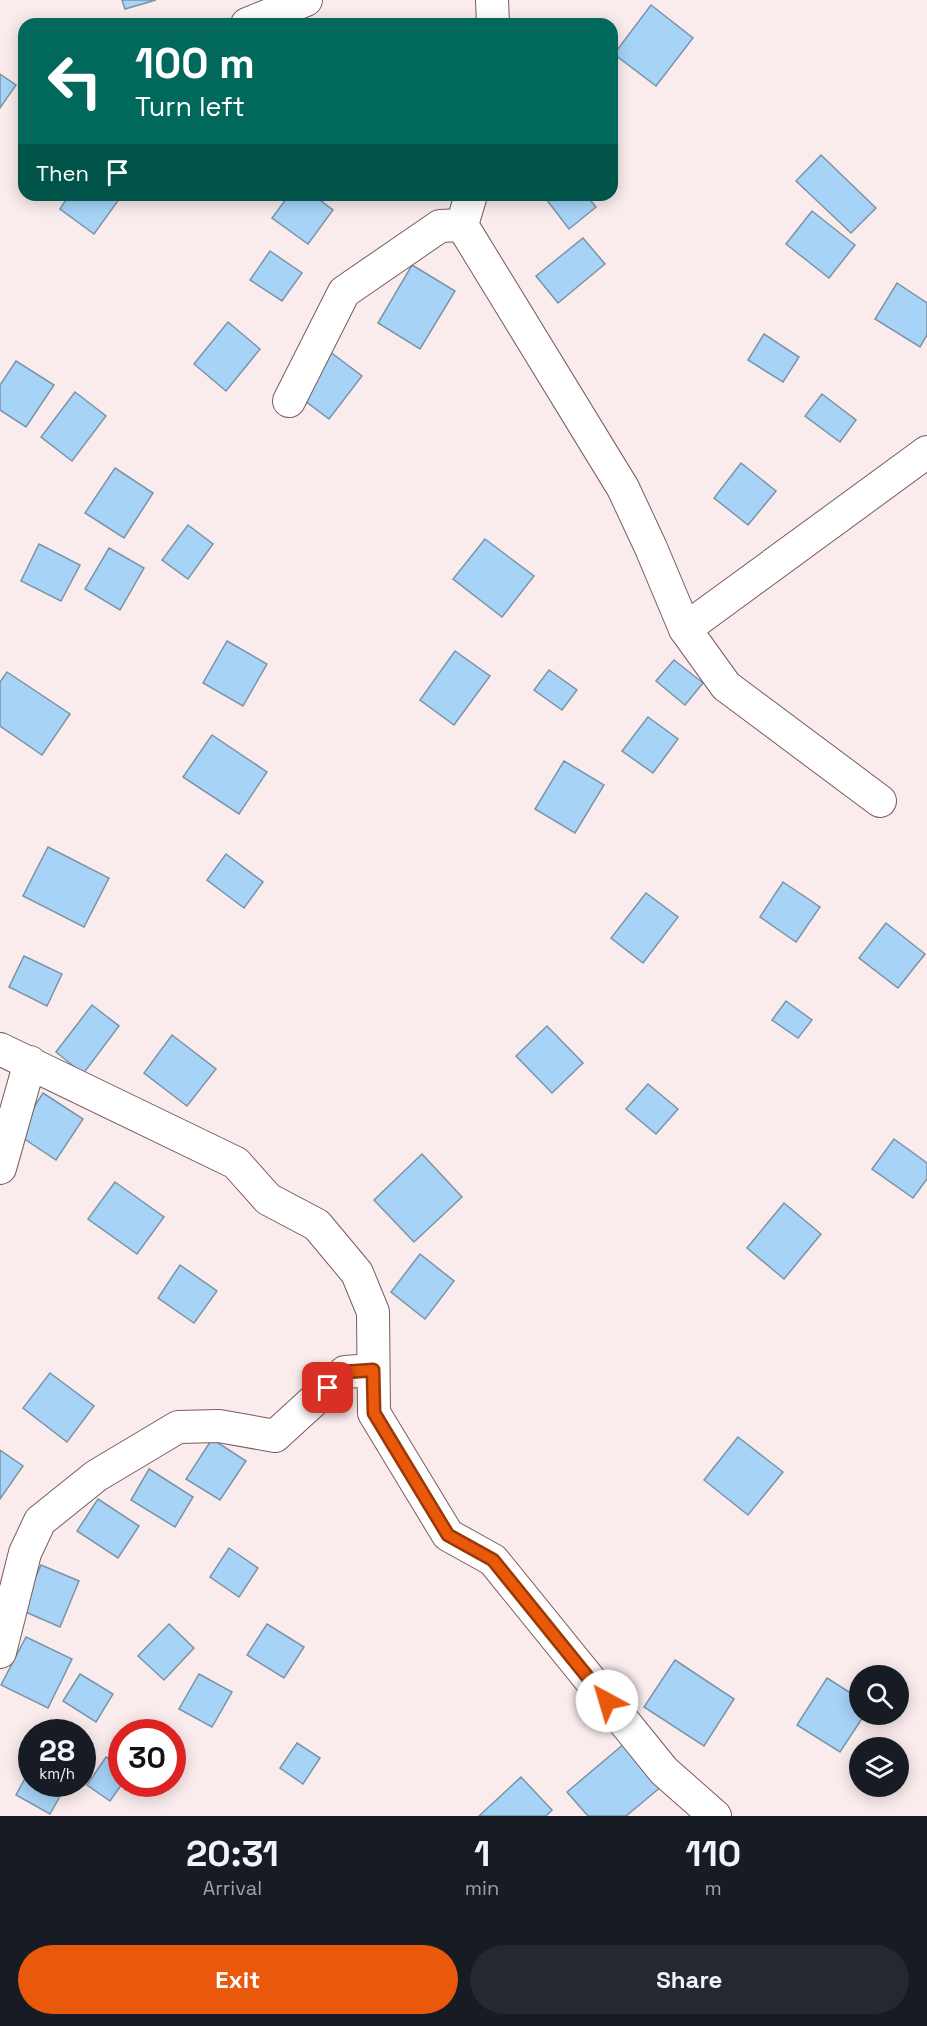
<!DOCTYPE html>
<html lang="en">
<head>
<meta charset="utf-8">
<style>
  :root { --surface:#171b24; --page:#242831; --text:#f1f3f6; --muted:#9ea1a6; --accent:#ea580c }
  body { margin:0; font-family:"Space Grotesk",sans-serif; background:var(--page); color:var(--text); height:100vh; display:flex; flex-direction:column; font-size:22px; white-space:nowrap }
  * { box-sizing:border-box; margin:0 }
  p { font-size:20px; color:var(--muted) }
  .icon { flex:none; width:33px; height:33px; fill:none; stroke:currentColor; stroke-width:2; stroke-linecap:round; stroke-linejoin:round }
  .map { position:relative; height:1816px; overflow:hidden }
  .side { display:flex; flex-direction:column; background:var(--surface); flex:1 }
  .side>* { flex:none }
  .guide { position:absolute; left:18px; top:18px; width:600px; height:183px; border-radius:18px; box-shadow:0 3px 15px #0003; background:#00695c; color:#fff; overflow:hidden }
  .buttons { position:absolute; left:849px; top:1665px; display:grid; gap:12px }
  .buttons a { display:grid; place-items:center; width:60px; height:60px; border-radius:50%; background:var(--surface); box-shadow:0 3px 15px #0003; font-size:30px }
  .speed { position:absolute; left:18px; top:1719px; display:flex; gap:12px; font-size:30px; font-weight:700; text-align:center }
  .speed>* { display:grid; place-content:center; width:78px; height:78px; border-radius:50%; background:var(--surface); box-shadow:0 3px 15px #0003; line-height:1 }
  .speed small { font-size:15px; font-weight:400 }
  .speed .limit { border:9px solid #d22; background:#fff; color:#111 }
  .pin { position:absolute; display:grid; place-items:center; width:51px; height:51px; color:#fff; margin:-26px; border-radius:12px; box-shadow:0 3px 9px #0006 }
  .me { position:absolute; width:66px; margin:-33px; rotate:321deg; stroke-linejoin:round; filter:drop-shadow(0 0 4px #0008) }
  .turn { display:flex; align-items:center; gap:21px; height:126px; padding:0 18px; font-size:27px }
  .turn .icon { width:78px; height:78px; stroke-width:2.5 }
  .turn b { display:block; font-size:42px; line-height:51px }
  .then { display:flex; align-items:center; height:57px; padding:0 18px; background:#0003; gap:12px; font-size:22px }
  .eta { display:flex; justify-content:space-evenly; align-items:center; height:102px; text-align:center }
  .eta b { font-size:36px; font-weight:700; line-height:42px }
  .primary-button { display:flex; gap:12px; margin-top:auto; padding:12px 18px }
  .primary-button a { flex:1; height:69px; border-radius:36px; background:var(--accent); color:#fff; font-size:24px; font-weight:700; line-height:69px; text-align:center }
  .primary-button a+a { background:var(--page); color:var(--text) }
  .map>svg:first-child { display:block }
  .building { fill:#a7d3f6; stroke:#7b94a9; stroke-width:1.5 }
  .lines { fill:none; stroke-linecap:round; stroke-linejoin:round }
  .street-casing { stroke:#7b5c5f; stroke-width:34 }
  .street { stroke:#fff; stroke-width:32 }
  .route-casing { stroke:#983908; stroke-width:15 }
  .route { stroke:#ea580c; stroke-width:10 }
</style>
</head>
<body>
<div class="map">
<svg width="927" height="1816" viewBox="0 0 927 1816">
  <rect width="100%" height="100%" fill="#faebec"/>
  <g class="building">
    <path d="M 122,0 L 156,0 L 125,9 Z"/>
    <path d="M 651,5 L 693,38 L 656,86 L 614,54 Z"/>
    <path d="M 0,74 L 16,85 L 0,108 Z"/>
    <path d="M 821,155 L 876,208 L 851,233 L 796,181 Z"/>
    <path d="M 69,195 L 116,195 L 120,198 L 94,234 L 60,209 Z"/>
    <path d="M 289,195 L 313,195 L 333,210 L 308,244 L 272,218 Z"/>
    <path d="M 543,195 L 586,195 L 596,207 L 569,229 Z"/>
    <path d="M 812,211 L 855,245 L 829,278 L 786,244 Z"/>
    <path d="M 583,238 L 605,264 L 558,303 L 536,276 Z"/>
    <path d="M 270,251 L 302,273 L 282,301 L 250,280 Z"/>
    <path d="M 412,265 L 455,291 L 420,349 L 378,323 Z"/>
    <path d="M 897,283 L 927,303 L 927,335 L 920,347 L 875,319 Z"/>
    <path d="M 228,322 L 260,349 L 226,391 L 194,364 Z"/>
    <path d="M 764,334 L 799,357 L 783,382 L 748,360 Z"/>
    <path d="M 329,351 L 362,376 L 329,419 L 296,394 Z"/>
    <path d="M 16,361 L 54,385 L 26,427 L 0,410 L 0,385 Z"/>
    <path d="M 75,392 L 106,416 L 72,461 L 41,437 Z"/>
    <path d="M 822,394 L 856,420 L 840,442 L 805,416 Z"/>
    <path d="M 741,463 L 776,491 L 748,525 L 714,498 Z"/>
    <path d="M 115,468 L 153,493 L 124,538 L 85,513 Z"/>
    <path d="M 188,525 L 213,544 L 188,579 L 162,560 Z"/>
    <path d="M 485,539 L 534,576 L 502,617 L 453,579 Z"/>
    <path d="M 39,544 L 80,565 L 61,601 L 21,581 Z"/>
    <path d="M 109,548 L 144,568 L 120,610 L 85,589 Z"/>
    <path d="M 227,641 L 267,664 L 243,706 L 203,683 Z"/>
    <path d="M 455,651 L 490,676 L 454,725 L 420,700 Z"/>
    <path d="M 674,660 L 703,683 L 685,705 L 656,681 Z"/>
    <path d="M 549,670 L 577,690 L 562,710 L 534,690 Z"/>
    <path d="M 7,672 L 70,714 L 42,755 L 0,726 L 0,682 Z"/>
    <path d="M 648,717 L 678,739 L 653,773 L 622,751 Z"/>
    <path d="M 212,735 L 267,772 L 239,814 L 183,777 Z"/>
    <path d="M 564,761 L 604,785 L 575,833 L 535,809 Z"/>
    <path d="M 48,847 L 109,878 L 84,927 L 23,896 Z"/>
    <path d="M 226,854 L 263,882 L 244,908 L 207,880 Z"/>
    <path d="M 783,882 L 820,907 L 796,942 L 760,917 Z"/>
    <path d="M 646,893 L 678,917 L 643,963 L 611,938 Z"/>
    <path d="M 886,923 L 925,954 L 898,988 L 859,958 Z"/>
    <path d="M 24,956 L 62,974 L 47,1006 L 9,987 Z"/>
    <path d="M 786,1001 L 812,1020 L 798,1038 L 772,1020 Z"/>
    <path d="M 92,1005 L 119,1026 L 83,1074 L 56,1052 Z"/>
    <path d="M 547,1026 L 583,1063 L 552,1093 L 516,1056 Z"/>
    <path d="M 172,1035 L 216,1069 L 187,1106 L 144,1073 Z"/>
    <path d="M 648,1084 L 678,1109 L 656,1134 L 626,1109 Z"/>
    <path d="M 43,1093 L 83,1119 L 56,1160 L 17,1134 Z"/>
    <path d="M 894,1139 L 927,1163 L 927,1179 L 913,1198 L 872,1169 Z"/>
    <path d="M 422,1154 L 462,1197 L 414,1242 L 374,1200 Z"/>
    <path d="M 115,1182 L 164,1217 L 137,1254 L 88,1219 Z"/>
    <path d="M 784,1203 L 821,1234 L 784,1279 L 747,1248 Z"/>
    <path d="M 420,1254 L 454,1281 L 425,1319 L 391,1292 Z"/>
    <path d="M 180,1265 L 217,1291 L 194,1323 L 158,1298 Z"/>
    <path d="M 50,1373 L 94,1406 L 67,1442 L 23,1408 Z"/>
    <path d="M 738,1437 L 783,1472 L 748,1515 L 704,1480 Z"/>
    <path d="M 212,1439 L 246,1461 L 220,1500 L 186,1479 Z"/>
    <path d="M 0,1450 L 23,1466 L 0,1499 Z"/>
    <path d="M 149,1469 L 193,1497 L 175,1527 L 131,1500 Z"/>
    <path d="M 98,1499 L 139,1526 L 118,1558 L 77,1531 Z"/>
    <path d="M 229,1548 L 258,1568 L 239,1597 L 210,1577 Z"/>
    <path d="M 41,1565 L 79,1581 L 60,1627 L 21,1610 Z"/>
    <path d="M 169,1624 L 194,1648 L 164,1680 L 138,1656 Z"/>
    <path d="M 267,1624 L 304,1647 L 284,1678 L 247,1655 Z"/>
    <path d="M 26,1637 L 72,1659 L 48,1708 L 1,1685 Z"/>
    <path d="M 675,1660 L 734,1699 L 704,1746 L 644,1707 Z"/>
    <path d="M 80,1674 L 113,1694 L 96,1722 L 63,1701 Z"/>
    <path d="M 199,1674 L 232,1692 L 212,1727 L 179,1709 Z"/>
    <path d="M 827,1678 L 860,1699 L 860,1714 L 865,1714 L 840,1752 L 797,1725 Z"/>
    <path d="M 297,1743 L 320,1758 L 303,1784 L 280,1768 Z"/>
    <path d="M 625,1743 L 662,1786 L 626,1816 L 588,1816 L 567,1792 Z"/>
    <path d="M 106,1757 L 122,1767 L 122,1784 L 110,1801 L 87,1785 Z"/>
    <path d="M 30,1769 L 32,1784 L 55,1784 L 64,1789 L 50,1814 L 16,1795 Z"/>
    <path d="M 521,1777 L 552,1810 L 546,1816 L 479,1816 Z"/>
  </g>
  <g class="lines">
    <g class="street-casing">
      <g id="street">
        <path d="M 492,0 L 493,24"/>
        <path d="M 247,24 L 306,0"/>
        <path d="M 471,195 L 462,225 L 623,488 L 651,548 L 685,629 L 726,686 L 880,801"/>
        <path d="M 289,401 L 344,292 L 440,226 L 462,225"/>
        <path d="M 685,629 L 927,452"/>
        <path d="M 0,1049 L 236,1163 L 268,1199 L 317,1225 L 357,1273 L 373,1312 L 374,1413 L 448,1535 L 493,1560 L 664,1771 L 715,1816"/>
        <path d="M 0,1168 L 30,1062"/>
        <path d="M 0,1652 L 25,1553 L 40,1521 L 96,1476 L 178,1427 L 219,1426 L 275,1436 L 345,1372 L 373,1370"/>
      </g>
    </g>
    <use href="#street" class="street"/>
  </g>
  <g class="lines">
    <g class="route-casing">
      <path id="route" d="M 328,1388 L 345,1372 L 373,1370 L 374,1413 L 448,1535 L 493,1560 L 607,1701"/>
    </g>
    <use href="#route" class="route"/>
  </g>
</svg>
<div class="buttons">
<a><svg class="icon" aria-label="search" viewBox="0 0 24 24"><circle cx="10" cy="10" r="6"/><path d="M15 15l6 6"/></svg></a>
<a><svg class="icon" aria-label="layers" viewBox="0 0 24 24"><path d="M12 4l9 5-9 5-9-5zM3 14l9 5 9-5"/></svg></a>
</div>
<div class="speed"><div>28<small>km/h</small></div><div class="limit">30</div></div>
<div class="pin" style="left:328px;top:1388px;background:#d93025"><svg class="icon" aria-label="arrive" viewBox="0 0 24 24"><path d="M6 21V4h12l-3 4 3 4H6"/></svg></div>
<svg class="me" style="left:607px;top:1701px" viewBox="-20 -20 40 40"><circle r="19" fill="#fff"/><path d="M0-13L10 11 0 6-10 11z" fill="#ea580c"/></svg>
<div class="guide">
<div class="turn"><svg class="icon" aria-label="left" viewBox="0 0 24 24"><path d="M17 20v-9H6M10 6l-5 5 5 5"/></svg><div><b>100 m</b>Turn left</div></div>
<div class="then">Then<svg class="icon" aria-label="arrive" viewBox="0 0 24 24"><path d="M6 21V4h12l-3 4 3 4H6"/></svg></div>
</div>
</div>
<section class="side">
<div class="eta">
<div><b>20:31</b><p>Arrival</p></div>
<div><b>1</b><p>min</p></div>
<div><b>110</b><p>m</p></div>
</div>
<div class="primary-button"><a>Exit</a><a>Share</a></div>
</section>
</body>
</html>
